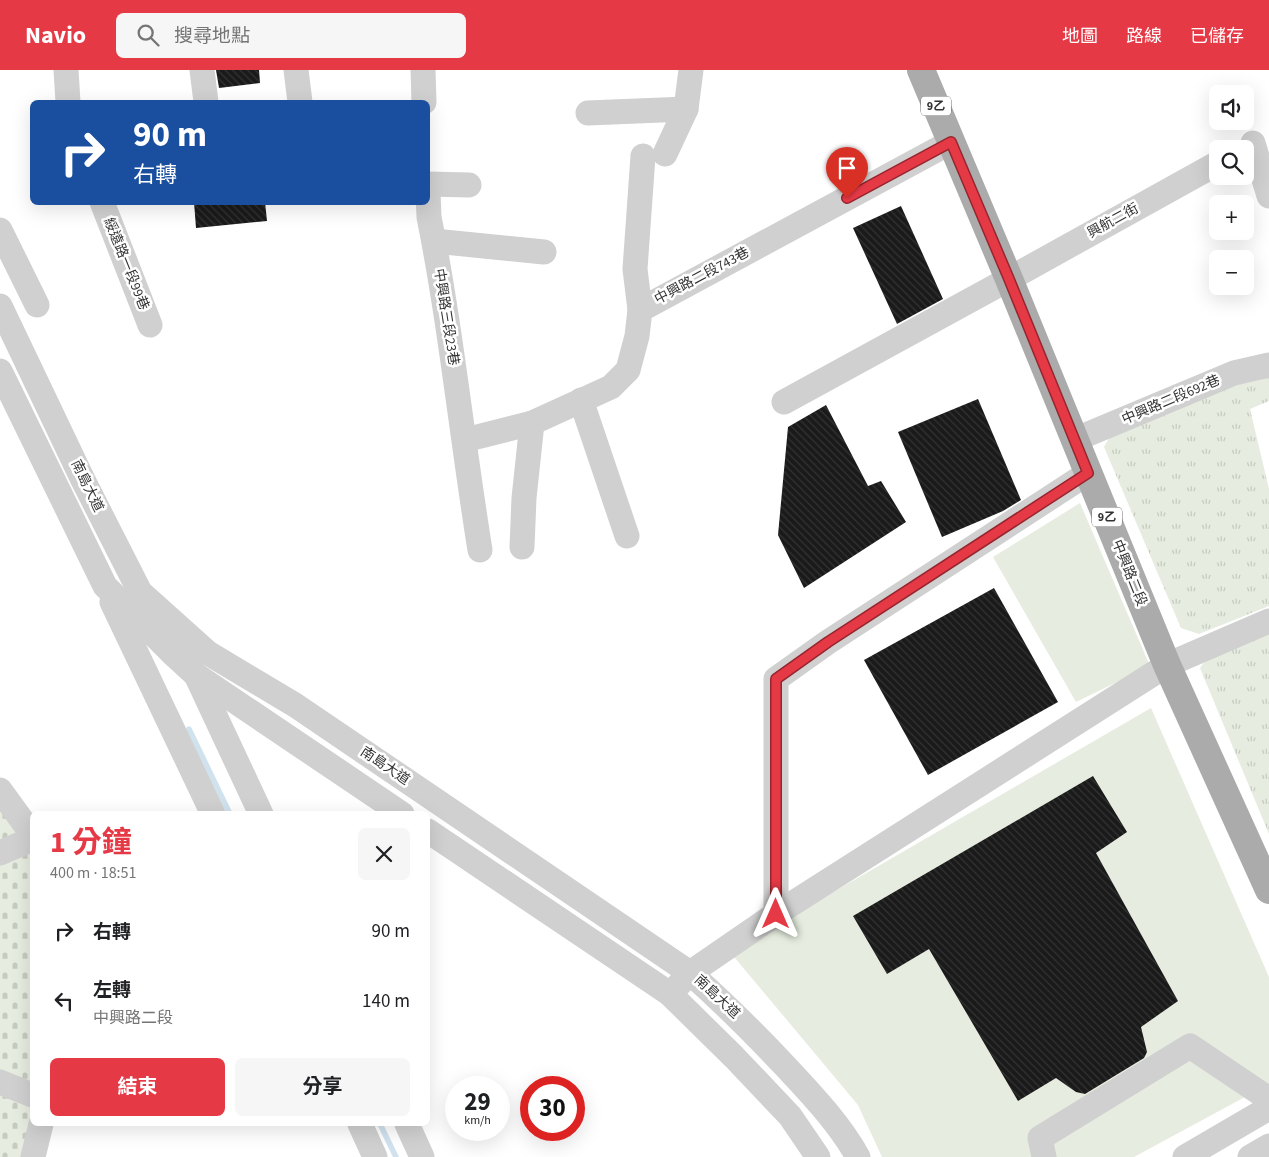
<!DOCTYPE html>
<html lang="zh-TW">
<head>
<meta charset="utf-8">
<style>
  :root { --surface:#fff; --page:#f6f6f6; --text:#202124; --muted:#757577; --accent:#e63946 }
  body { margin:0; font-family:"Source Sans 3","Noto Sans TC",sans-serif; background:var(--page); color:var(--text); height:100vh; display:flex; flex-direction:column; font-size:19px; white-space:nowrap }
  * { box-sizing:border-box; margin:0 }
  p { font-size:16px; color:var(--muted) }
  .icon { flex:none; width:28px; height:28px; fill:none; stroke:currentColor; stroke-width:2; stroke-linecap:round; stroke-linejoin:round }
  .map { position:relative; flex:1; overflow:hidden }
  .drawer { position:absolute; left:30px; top:741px; width:400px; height:315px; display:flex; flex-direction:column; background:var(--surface); border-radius:8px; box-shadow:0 5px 20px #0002 }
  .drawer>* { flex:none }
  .top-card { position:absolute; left:30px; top:30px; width:400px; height:105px; border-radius:8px; box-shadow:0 5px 20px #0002; background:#1a4fa0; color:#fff; overflow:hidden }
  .fabs { position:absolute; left:1209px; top:15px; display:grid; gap:10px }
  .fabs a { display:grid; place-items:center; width:45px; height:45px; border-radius:8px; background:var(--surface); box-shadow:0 5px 20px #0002; font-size:25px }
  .speed { position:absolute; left:445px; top:1006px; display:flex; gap:10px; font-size:25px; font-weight:700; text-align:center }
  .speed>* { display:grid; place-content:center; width:65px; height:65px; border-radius:50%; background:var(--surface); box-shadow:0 5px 20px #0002; line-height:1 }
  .speed small { font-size:12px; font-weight:400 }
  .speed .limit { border:8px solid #d22; background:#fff; color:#111 }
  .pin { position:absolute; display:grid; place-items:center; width:42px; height:42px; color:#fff; margin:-51px -21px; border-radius:50% 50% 50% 0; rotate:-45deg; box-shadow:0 0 5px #0007 }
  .pin .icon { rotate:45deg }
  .me { position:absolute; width:55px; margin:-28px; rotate:0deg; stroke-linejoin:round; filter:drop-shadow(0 0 4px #0008) }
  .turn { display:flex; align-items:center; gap:18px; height:105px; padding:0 20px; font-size:22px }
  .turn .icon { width:65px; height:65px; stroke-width:2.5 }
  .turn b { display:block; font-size:35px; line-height:42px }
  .round { display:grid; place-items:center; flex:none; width:52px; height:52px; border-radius:8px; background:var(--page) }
  .summary { display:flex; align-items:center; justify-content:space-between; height:85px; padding:0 20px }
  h1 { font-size:30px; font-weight:700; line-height:38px; color:var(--accent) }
  .primary-button { display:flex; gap:10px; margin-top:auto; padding:10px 20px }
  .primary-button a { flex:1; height:58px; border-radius:8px; background:var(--accent); color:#fff; font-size:20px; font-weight:700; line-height:58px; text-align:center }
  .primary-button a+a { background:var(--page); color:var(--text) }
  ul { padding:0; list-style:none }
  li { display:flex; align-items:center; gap:15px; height:70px; padding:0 20px }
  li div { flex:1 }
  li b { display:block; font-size:19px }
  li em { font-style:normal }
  header { display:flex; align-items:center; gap:30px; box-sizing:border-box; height:70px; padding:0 25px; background:var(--accent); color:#fff }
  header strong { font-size:24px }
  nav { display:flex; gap:28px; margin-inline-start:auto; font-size:18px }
  .search { width:350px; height:45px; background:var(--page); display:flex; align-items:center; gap:12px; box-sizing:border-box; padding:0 18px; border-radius:8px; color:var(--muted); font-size:19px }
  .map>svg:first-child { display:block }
  .grass { fill:url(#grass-tufts) }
  .cemetery { fill:url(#cemetery-stones) }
  .garden { fill:#e6ecdf }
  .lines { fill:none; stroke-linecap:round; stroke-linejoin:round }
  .stream { stroke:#cfe2ee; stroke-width:5.5 }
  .building { fill:url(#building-back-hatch) }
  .minor { stroke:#d0d0d0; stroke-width:25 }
  .major { stroke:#ababab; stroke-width:28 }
  .route-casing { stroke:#96252e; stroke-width:12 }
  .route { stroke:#e63946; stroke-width:9 }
  .labels { text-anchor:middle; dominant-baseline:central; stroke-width:5; stroke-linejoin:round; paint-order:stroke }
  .shield { fill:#fff; stroke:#707070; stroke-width:1 }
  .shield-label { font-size:12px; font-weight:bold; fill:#333 }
  .street-label { font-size:14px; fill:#333; stroke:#fff }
</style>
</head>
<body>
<header>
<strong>Navio</strong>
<div class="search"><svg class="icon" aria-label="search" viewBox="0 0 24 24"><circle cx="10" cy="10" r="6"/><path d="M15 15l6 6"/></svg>搜尋地點</div>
<nav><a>地圖</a><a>路線</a><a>已儲存</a></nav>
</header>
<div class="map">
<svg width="1269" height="1087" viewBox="0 0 1269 1087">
  <defs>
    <pattern id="grass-tufts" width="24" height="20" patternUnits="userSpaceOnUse" patternTransform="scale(1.25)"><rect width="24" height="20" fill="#e6ecdf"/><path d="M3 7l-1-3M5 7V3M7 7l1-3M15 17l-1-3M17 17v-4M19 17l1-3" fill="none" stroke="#c6cbc0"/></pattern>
    <pattern id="cemetery-stones" width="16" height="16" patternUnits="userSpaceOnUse" patternTransform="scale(1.25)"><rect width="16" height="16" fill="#e6ecdf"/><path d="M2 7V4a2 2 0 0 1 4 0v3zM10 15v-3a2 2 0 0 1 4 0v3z" fill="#c6cbc0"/></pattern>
    <pattern id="building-back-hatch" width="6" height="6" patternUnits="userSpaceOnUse" patternTransform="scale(1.25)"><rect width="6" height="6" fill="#1a1a1a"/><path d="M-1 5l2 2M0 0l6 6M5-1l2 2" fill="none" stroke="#333"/></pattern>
  </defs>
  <rect width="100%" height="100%" fill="#fff"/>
  <g class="grass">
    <path d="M 1269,303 L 1269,331 L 1250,339 L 1269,419 L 1269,536 L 1199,564 L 1181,558 L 1104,377 L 1113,361 Z"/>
    <path d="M 1269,563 L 1269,764 L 1200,598 L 1208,587 Z"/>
  </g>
  <path class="cemetery" d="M 0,720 L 32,764 L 33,1087 L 0,1087 Z"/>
  <g class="garden">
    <path d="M 1080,433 L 1150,596 L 1076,632 L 993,487 Z"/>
    <path d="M 1151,638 L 1269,907 L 1269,1014 L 1134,1087 L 882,1087 L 858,1035 L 730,882 Z"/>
  </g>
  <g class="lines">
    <g class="stream">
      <path d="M 189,659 L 230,744"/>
      <path d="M 380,1054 L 396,1087"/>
    </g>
  </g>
  <g class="building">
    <path d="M 216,0 L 259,0 L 260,13 L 219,18 Z"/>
    <path d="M 194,132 L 265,132 L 267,151 L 196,158 Z"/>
    <path d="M 901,136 L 943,229 L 897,254 L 853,158 Z"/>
    <path d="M 978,329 L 1021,430 L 1003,441 L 942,467 L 898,362 Z"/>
    <path d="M 826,335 L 868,416 L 881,411 L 906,452 L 804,518 L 778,465 L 788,357 Z"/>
    <path d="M 994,518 L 1058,632 L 928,705 L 864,590 Z"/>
    <path d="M 1093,706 L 1127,762 L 1096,783 L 1178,931 L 1141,957 L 1147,982 L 1144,988 L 1085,1024 L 1076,1022 L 1056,1008 L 1018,1031 L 929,879 L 887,904 L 853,846 Z"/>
  </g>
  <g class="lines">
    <g class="minor">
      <path d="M 66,0 L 68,32"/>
      <path d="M 202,0 L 206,32"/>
      <path d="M 296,0 L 300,32"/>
      <path d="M 423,0 L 424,32"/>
      <path d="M 588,43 L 686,39"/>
      <path d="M 1253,73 L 1269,126"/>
      <path d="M 665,84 L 686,39 L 691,0"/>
      <path d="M 428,114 L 469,115"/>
      <path d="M 428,123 L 429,147 C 451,257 462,369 480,480"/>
      <path d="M 102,132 L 150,255"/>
      <path d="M 0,160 L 37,235"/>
      <path d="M 434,171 L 544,182"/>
      <path d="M 0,236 L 83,410 L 140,522 L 208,583 L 295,635 L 690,903 C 724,933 755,964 786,997 C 812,1025 839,1053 858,1087"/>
      <path d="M 640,240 L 635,199 L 643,86"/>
      <path d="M 0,301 L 105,516 L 172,583 L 196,605 L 402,744"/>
      <path d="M 581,330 L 627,466"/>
      <path d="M 784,332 L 1009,209 L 1218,93"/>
      <path d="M 465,370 L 532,353 L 611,317 L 628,300 L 637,266 L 640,240 L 951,72"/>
      <path d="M 1074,370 L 1234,303 L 1269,295"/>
      <path d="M 522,477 L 524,428 L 532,353"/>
      <path d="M 112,532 L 213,744"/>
      <path d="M 196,605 L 261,744"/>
      <path d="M 0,720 L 32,764"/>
      <path d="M 428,761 L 670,924 L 734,987 L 790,1046 L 818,1087"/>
      <path d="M 0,783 L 32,769"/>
      <path d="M 776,844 L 776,609 L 828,572 L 1088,403"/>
      <path d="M 670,924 L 690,903 L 776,844 L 1167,595 L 1269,551"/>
      <path d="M 0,1012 L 32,1025"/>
      <path d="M 360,1054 L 375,1087"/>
      <path d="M 407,1054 L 422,1087"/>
      <path d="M 33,1087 L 41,1054"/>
      <path d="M 1044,1087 L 1040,1068 L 1190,976 L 1269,1029"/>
      <path d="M 1185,1087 L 1269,1038"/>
      <path d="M 1250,1087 L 1269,1076"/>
    </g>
    <path class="major" d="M 921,0 L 1009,209 L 1167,595 L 1269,820"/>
  </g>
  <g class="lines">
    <g class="route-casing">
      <path id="route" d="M 776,844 L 776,609 L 828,572 L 1088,403 L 1009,209 L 951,72 L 847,128"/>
    </g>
    <use href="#route" class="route"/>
  </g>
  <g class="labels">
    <g class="shield">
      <rect x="921" y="26.5" width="30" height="19" rx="4"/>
      <rect x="1092" y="437.5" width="30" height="19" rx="4"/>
    </g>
    <g class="shield-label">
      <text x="936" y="36">9乙</text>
      <text x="1107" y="447">9乙</text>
    </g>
    <g class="street-label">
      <text transform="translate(1113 151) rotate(-29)">興航二街</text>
      <text transform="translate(126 194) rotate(68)">綏遠路一段99巷</text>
      <text transform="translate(702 206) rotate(-28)">中興路二段743巷</text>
      <text transform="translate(446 247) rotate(81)">中興路三段23巷</text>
      <text transform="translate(1171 330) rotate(-23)">中興路二段692巷</text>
      <text transform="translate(87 416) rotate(64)">南島大道</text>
      <text transform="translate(1129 503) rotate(68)">中興路二段</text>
      <text transform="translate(385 696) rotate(34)">南島大道</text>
      <text transform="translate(717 927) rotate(43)">南島大道</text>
    </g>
  </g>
</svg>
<div class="fabs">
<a><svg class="icon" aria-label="sound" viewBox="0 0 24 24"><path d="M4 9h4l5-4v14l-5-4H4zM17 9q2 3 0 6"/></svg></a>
<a><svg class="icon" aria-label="search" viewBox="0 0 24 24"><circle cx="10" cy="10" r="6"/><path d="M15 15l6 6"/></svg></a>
<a>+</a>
<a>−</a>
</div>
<div class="speed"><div>29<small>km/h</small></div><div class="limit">30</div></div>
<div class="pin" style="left:847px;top:128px;background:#d93025"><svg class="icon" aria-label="arrive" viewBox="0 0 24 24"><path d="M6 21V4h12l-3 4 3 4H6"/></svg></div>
<svg class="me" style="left:776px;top:844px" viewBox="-20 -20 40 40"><path d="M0-17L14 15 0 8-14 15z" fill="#e63946" stroke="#fff" stroke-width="4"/></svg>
<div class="top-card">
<div class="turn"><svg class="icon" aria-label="right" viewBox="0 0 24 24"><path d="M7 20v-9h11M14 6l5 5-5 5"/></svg><div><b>90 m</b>右轉</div></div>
</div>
<section class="drawer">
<div class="summary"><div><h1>1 分鐘</h1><p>400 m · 18:51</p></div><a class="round"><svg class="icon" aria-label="close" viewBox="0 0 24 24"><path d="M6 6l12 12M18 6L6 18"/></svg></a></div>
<ul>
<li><svg class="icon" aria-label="right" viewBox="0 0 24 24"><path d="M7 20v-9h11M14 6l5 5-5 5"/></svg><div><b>右轉</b></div><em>90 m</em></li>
<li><svg class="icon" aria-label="left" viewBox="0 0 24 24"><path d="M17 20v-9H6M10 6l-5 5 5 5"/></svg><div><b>左轉</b><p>中興路二段</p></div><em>140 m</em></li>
</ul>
<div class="primary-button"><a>結束</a><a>分享</a></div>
</section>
</div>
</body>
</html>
